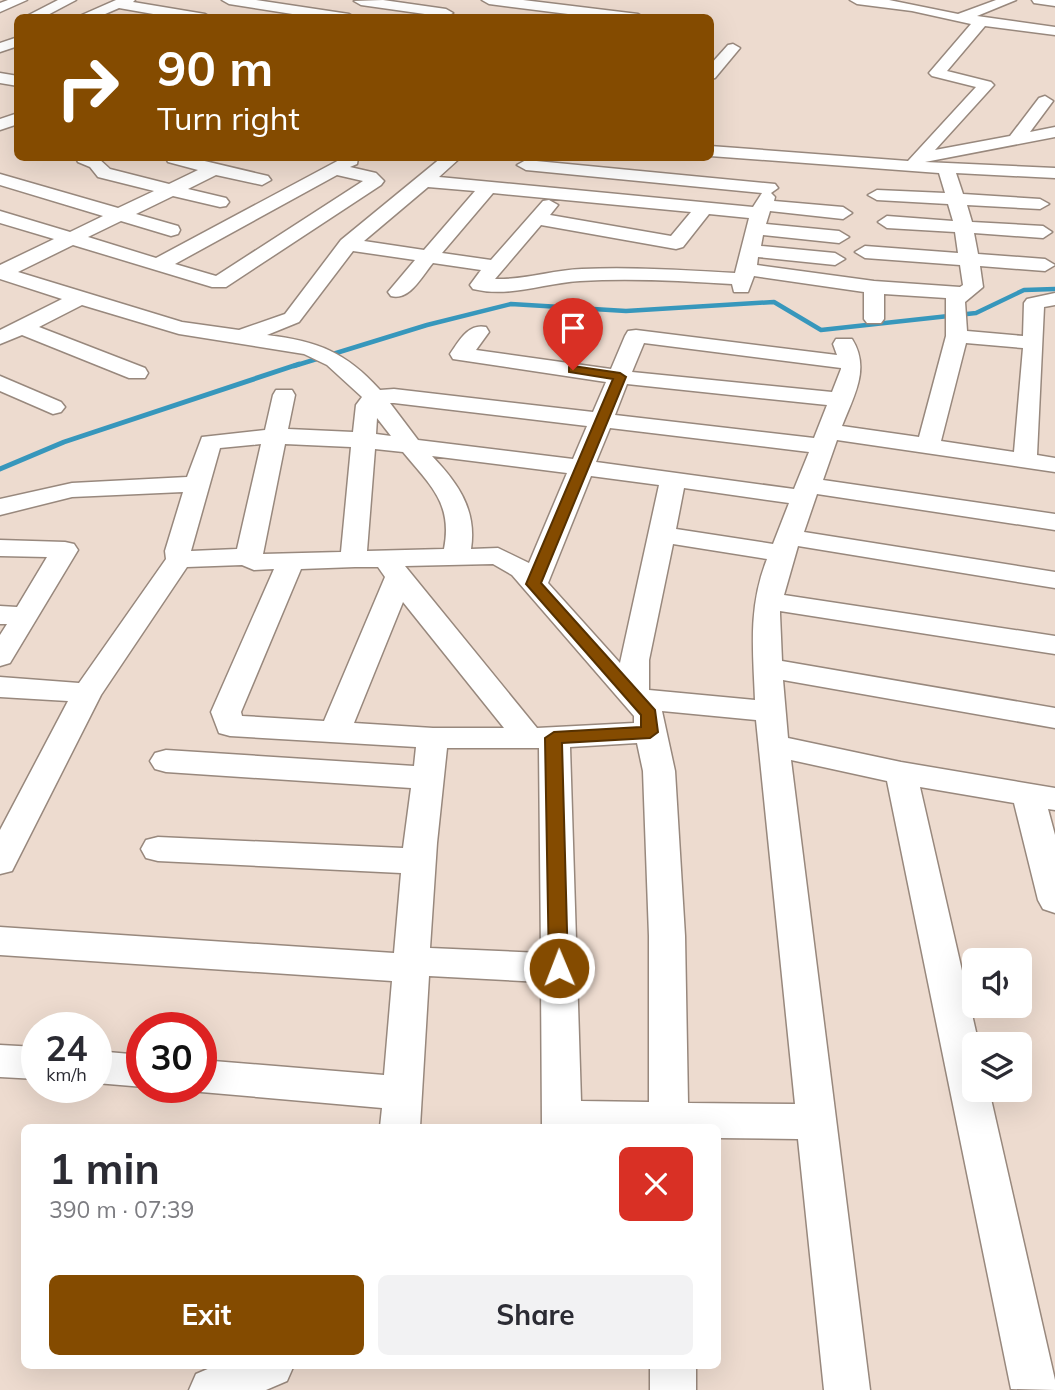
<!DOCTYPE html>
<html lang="en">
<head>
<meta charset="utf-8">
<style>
  :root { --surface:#fff; --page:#f2f2f3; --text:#2b2b33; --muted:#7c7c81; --accent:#844b00 }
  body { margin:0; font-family:Mulish,sans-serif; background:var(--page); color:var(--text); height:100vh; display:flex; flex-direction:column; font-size:26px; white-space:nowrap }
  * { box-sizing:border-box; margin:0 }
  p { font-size:23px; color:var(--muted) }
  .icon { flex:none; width:38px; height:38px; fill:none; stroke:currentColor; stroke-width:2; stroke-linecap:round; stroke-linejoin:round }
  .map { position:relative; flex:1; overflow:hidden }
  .details { position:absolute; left:21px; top:1124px; width:700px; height:245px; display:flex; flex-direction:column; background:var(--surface); border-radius:10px; box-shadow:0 7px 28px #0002 }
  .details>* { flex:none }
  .guide { position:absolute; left:14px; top:14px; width:700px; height:147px; border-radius:10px; box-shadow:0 7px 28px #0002; background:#844b00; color:#fff; overflow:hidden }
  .controls { position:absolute; left:962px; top:948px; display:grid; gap:14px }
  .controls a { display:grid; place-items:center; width:70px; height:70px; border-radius:10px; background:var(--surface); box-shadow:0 7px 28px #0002; font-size:35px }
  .speed { position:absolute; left:21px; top:1012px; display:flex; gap:14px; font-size:35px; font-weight:700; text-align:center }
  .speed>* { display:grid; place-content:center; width:91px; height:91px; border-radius:50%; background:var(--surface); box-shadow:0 7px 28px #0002; line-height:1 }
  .speed small { font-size:18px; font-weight:400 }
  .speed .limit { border:10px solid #d22; background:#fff; color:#111 }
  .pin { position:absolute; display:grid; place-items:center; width:60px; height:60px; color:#fff; margin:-72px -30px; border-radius:50% 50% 50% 0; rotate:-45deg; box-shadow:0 0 7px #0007 }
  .pin .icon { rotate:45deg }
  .me { position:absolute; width:77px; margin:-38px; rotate:359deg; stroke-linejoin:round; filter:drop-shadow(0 0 5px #0008) }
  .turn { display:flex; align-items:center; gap:24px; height:147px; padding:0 28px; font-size:32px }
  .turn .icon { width:91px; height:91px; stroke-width:2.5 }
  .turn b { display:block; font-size:49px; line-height:60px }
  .round { display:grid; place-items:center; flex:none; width:74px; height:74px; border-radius:10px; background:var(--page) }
  .overview { display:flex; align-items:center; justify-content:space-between; height:119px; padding:0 28px }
  h1 { font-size:42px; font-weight:700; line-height:52px }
  .action { display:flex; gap:14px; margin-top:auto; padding:14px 28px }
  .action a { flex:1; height:80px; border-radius:10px; background:var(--accent); color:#fff; font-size:28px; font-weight:700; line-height:80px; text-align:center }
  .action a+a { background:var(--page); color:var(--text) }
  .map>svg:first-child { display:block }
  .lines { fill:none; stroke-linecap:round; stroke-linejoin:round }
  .stream-far1 { stroke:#3797bc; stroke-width:4.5 }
  .stream { stroke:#3797bc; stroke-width:5 }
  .minor-casing { stroke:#98887d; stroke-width:3 }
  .minor { fill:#fff; fill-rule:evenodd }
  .route { fill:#844b00; stroke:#563100; stroke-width:2 }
</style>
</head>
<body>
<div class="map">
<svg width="1055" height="1390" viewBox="0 0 1055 1390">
  <rect width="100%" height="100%" fill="#eddbcf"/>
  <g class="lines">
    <path class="stream-far1" d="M 294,366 L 427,325 L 511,304 L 626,311 L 774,302 L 821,330 L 976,313 L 1024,290 L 1055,289"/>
    <path class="stream" d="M 0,469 L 64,442 L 299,364"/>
    <g class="minor-casing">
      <g id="minor">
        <path d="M 8,0 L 27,0 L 0,12 L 0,3 Z"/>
        <path d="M 58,0 L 76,0 L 42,18 L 23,18 Z"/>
        <path d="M 116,0 L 135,0 L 133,2 L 205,14 L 212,18 L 176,18 L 119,8 L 96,18 L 75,18 Z"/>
        <path d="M 222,0 L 256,0 L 349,14 L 356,18 L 318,18 L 229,4 Z"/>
        <path d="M 383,0 L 446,9 L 453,13 L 446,17 L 361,5 L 354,1 Z"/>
        <path d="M 482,0 L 523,0 L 638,14 L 645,18 L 600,18 L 489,4 Z"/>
        <path d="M 850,0 L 889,0 L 958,14 L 996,0 L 1016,0 L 977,16 L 1055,27 L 1055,35 L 985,26 L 947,71 L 991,82 L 994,85 L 935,150 L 1010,136 L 1039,98 L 1045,96 L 1053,101 L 1030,132 L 1055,127 L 1055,137 L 925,162 L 1055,168 L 1055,178 L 956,173 L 963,194 L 1040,199 L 1049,204 L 1040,209 L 967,205 L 972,222 L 1043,226 L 1052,232 L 1043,238 L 974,233 L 978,254 L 1045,259 L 1055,265 L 1045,271 L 980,266 L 983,287 L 965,302 L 967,331 L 1023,336 L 1024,303 L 1027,299 L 1055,293 L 1055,305 L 1044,307 L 1037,455 L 1055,458 L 1055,472 L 837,440 L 823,480 L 1055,514 L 1055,530 L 817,494 L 804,532 L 1055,572 L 1055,588 L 798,546 L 784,595 L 1055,636 L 1055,654 L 780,611 L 780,614 L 782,661 L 1055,708 L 1055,728 L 783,680 L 788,738 L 901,762 L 1055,788 L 1055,810 L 1048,809 L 1055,835 L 1055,913 L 1043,909 L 1038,900 L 1014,803 L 920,787 L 979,1045 L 975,1045 L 975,1090 L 989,1090 L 1055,1380 L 1055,1390 L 1011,1389 L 887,781 L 791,760 L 870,1390 L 824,1390 L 798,1139 L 718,1138 L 718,1127 L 542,1127 L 541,982 L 429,976 L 420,1127 L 380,1127 L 382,1108 L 201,1092 L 187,1087 L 201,1087 L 201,1060 L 384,1075 L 392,981 L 0,955 L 0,927 L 394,953 L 401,873 L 158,861 L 146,858 L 141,849 L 146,840 L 158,837 L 403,848 L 411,788 L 166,772 L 155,769 L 150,761 L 155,753 L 166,750 L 414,766 L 416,747 L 230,736 L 219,733 L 211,712 L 274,569 L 254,570 L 242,565 L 187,567 L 101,695 L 12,871 L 0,874 L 0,830 L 68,701 L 0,697 L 0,677 L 79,683 L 166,559 L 165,551 L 183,492 L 72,497 L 0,515 L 0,499 L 72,483 L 187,477 L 202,437 L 265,430 L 273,395 L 276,390 L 292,390 L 295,395 L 288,429 L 353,432 L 356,405 L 362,397 L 327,365 L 304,354 L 179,334 L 82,305 L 39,327 L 145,368 L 148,373 L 145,378 L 129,378 L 22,335 L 0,344 L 0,330 L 62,299 L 0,279 L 0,265 L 54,239 L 0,223 L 0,211 L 70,232 L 103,216 L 0,185 L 0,174 L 118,208 L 154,191 L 98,177 L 90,167 L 78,162 L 76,158 L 98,158 L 110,169 L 169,184 L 198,170 L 168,162 L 166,158 L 192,158 L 268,176 L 271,180 L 262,185 L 216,175 L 188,189 L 226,198 L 229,202 L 226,206 L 220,207 L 173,196 L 136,214 L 178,226 L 180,230 L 178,234 L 171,236 L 121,221 L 88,237 L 156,258 L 343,158 L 358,158 L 357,164 L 350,167 L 376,173 L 384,181 L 381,185 L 226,287 L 212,287 L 73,245 L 18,272 L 182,322 L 239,330 L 285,314 L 341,240 L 441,158 L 460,158 L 439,177 L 753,207 L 762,193 L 526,170 L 517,165 L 526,160 L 775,184 L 778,188 L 771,193 L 775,197 L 774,201 L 843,207 L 852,213 L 843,219 L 770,211 L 766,224 L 839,231 L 849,237 L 839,243 L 763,235 L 761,246 L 835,253 L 845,259 L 835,265 L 758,257 L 757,265 L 874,281 L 960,287 L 963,285 L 960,265 L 865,258 L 855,252 L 865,246 L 958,253 L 955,232 L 887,228 L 878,222 L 887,216 L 953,221 L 948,204 L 877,200 L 868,195 L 877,190 L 945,193 L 939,173 L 710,156 L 710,146 L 908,161 L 976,87 L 932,76 L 929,73 L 971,24 L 912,11 L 857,4 ZM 337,175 L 363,181 L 216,276 L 175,264 ZM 428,187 L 475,191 L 424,250 L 364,241 ZM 493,193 L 691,212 L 671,236 L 550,215 L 558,205 L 549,200 L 543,201 L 491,260 L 442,253 ZM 709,214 L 749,218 L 735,273 C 684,270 633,267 582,269 C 552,270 525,280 495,279 L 541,225 L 676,249 L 683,247 ZM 353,251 L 415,260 L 388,292 L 391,296 C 410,301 422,276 433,263 L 481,270 L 470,285 L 473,289 C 510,298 544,283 580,281 C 631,278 681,281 732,284 L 734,292 L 748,292 L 754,276 L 864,292 L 864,319 L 867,323 L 881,323 L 884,319 L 884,294 L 946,298 L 946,336 L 919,437 L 842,426 C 853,397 871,369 852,339 L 836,339 L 833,344 L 837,355 L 636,330 L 628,331 L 625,336 L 611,369 L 476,350 L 489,332 L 486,327 C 468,323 459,341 450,354 L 453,359 L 606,382 L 593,412 L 394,389 L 380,390 C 346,352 317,341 267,335 L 299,322 ZM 644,343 L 841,368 L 841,369 L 832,392 L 632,372 ZM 966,343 L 1023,348 L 1014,452 L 941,441 ZM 627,384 L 827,405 L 814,438 L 615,415 ZM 390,403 L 394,403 L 587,426 L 573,459 L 418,440 ZM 377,418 L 391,436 L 376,434 ZM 610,428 L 809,452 L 794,489 L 596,462 ZM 261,444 L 237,549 L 191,551 L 220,448 ZM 285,444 L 351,447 L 341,552 L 263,554 ZM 375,449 L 403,452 C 430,485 453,503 444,549 L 367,551 ZM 432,456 L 567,473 L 529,563 L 498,548 L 471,549 C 477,510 458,483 432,456 ZM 591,476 L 659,485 L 620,663 L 548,583 ZM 684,488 L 789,503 L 773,544 L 676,529 ZM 673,544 L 767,559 C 748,607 753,649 755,700 L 649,690 L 649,660 ZM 493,564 L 512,575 L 634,716 L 634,723 L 537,728 L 405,566 ZM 355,567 L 378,567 L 385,577 L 324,721 L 242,716 L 241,712 L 301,569 ZM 403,602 L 504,728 L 433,728 L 354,723 ZM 662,711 L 756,720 L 795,1104 L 688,1103 L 685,936 L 675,771 ZM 637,743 L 643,771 L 649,936 L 649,1102 L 581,1101 L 570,747 ZM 447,748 L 539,748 L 541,953 L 430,948 L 437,843 Z"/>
        <path d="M 1032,0 L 1055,0 L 1055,6 L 1034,3 Z"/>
        <path d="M 18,37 L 18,46 L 0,52 L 0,43 Z"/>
        <path d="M 733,44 L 740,48 L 715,78 L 710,79 L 710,65 L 728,45 Z"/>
        <path d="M 0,73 L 18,76 L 18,86 L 0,83 Z"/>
        <path d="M 18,113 L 18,124 L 0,130 L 0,119 Z"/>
        <path d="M 0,376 L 61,402 L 65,407 L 61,412 L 53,414 L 0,391 Z"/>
        <path d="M 0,540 L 65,542 L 74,544 L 78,550 L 10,663 L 0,666 L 0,635 L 7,624 L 0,624 L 0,606 L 17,607 L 47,557 L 0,556 Z"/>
        <path d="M 0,1045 L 37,1047 L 37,1079 L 0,1077 Z"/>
        <path d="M 96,1051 L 142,1055 L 144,1087 L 96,1083 Z"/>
        <path d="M 217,1365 L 294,1365 L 287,1381 L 266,1390 L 189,1390 L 196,1374 Z"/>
        <rect x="650" y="1365" width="46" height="25"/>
      </g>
    </g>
    <use href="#minor" class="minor"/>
  </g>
  <path class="route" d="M 573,366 L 620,373 L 626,377 L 541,583 L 655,710 L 658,732 L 650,738 L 562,743 L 568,968 L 566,973 L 559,975 L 552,973 L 549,968 L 545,738 L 554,732 L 641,727 L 641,715 L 526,584 L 613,379 L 569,372 L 569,367 Z"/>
</svg>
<div class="controls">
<a><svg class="icon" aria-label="sound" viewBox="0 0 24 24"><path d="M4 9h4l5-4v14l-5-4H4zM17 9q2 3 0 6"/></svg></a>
<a><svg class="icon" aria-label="layers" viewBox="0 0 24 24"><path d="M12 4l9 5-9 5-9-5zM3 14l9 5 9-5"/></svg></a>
</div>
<div class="speed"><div>24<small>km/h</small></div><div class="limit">30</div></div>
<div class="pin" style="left:573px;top:370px;background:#d93025"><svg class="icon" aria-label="arrive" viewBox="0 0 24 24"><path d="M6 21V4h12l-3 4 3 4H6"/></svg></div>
<svg class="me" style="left:559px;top:968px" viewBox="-20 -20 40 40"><circle r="17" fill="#844b00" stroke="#fff" stroke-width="3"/><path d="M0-11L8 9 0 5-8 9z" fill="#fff"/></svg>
<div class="guide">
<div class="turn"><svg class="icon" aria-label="right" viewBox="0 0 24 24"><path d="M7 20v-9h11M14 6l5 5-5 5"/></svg><div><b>90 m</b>Turn right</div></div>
</div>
<section class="details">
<div class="overview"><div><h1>1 min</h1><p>390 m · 07:39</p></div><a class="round" style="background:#d93025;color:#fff"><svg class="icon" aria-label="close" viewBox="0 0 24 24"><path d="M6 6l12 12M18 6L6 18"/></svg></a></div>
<div class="action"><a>Exit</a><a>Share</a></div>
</section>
</div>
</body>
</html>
